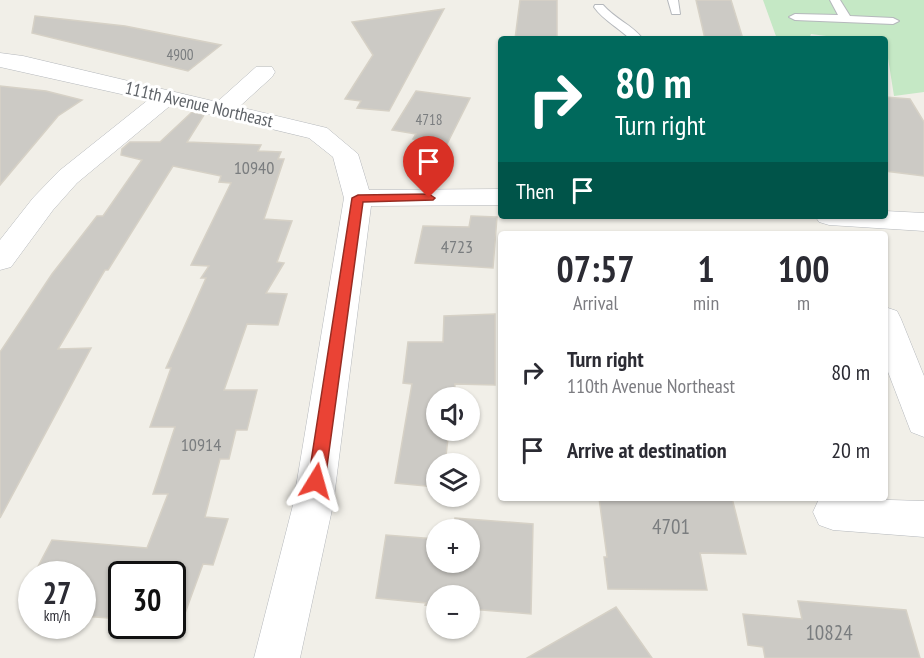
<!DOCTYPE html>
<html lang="en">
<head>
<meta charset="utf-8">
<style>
  :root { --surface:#fff; --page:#f2f2f3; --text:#2b2b33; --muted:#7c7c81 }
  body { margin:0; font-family:"PT Sans Narrow",sans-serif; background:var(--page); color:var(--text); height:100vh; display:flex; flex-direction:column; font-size:22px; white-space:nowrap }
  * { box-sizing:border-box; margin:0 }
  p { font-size:20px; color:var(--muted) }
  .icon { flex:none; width:33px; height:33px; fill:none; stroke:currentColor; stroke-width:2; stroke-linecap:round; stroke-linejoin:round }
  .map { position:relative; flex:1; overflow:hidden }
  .panel { position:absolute; left:498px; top:231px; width:390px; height:270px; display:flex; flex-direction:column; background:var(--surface); border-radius:6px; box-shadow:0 2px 4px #0004 }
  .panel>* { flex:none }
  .top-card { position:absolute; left:498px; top:36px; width:390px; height:183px; border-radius:6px; box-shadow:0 2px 4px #0004; background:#00695c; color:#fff; overflow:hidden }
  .controls { position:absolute; left:426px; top:387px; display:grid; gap:12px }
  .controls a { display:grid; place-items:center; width:54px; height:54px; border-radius:50%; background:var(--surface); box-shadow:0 2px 4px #0004; font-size:30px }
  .speed { position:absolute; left:18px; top:561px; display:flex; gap:12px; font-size:30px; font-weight:700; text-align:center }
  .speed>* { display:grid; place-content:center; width:78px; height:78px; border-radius:50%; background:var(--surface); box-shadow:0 2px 4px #0004; line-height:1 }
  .speed small { font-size:15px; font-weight:400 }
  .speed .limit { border:3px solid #111; border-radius:9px; background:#fff; color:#111 }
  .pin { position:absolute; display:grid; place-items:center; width:51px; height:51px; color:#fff; margin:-62px -26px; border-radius:50% 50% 50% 0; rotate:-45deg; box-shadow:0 0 6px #0007 }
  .pin .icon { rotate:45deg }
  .me { position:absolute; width:66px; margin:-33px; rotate:8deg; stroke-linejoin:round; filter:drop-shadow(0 0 4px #0008) }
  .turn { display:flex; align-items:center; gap:21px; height:126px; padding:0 18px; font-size:27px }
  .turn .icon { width:78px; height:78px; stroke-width:2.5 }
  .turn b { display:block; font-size:42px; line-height:51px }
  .then { display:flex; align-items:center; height:57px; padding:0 18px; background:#0003; gap:12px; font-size:22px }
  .eta { display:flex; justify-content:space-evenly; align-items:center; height:102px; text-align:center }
  .eta b { font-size:36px; font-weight:700; line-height:42px }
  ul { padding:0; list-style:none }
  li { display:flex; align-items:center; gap:18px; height:78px; padding:0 18px }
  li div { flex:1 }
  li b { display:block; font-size:22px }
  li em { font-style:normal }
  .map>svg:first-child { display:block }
  .green { fill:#c5e8c5 }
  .building { fill:#cccac5; stroke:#d6d1c6; stroke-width:1.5 }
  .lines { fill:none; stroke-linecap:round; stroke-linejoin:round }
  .lane-casing { stroke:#b5b8bc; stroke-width:2 }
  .street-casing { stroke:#b5b8bc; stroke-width:1 }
  .lane { fill:#fff; fill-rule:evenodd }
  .street { fill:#fff; fill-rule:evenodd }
  .route { fill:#ea4335; stroke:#982c22; stroke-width:1.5 }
  .labels { text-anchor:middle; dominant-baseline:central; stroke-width:6; stroke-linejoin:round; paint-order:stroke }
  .far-number-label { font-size:15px; fill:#7a7d7f }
  .far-street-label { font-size:18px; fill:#5f6368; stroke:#fff }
  .number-label { font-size:18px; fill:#7a7d7f }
  .near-number-label { font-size:21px; fill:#7a7d7f }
</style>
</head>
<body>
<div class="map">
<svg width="924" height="658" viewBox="0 0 924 658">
  <rect width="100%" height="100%" fill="#f1efe8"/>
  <path class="green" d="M 763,0 L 924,0 L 924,92 L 894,96 L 885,39 L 849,39 L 811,34 L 809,39 L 777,39 Z"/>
  <g class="building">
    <path d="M 520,0 L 557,0 L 557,39 L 515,39 Z"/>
    <path d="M 696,0 L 731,0 L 743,39 L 705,39 Z"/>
    <path d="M 444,9 L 389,111 L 357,108 L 361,101 L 345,99 L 373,55 L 352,22 Z"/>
    <path d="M 35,16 L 125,26 L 221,45 L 188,71 L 32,33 Z"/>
    <path d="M 0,86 L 46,91 L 82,100 L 58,116 L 0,185 Z"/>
    <path d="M 416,91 L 470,98 L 447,144 L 413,139 L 416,134 L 392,130 Z"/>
    <path d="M 885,97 L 910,99 L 924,122 L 924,176 L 885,171 Z"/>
    <path d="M 192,112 L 204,115 L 187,142 L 261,145 L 258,151 L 281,152 L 278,159 L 284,159 L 264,219 L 292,221 L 277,262 L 284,263 L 266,293 L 287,294 L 278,325 L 247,324 L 224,390 L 257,390 L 247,430 L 236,430 L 229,459 L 220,459 L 205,517 L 228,519 L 213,565 L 203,564 L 176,638 L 172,638 L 172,574 L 122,574 L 122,619 L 82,616 L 82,574 L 34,574 L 52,540 L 147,548 L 168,494 L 153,494 L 175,427 L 150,427 L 171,368 L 166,368 L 206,278 L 201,278 L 209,266 L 191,265 L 231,183 L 219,182 L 221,176 L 173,166 L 108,270 L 105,270 L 58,349 L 91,348 L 0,518 L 0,352 L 52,274 L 97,216 L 103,216 L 142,160 L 121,155 L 122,149 L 130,142 L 160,142 Z"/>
    <path d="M 471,216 L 497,217 L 493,268 L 415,263 L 423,226 L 469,227 Z"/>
    <path d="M 495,314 L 495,385 L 455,384 L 454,398 L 436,398 L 436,430 L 449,430 L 445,464 L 436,464 L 436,487 L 395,483 L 412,384 L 403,383 L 408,342 L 443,342 L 444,316 Z"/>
    <path d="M 599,498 L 732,498 L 746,554 L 700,553 L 707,590 L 608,589 L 604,557 L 607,557 Z"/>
    <path d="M 455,518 L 533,524 L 531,614 L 470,609 L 470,596 L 436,596 L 436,606 L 425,605 L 426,603 L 376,598 L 386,535 L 436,539 L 436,562 L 470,562 L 470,530 L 454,530 Z"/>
    <path d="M 798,601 L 906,610 L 920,658 L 765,658 L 763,647 L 748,645 L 743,614 L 802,619 Z"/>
    <path d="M 616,607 L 652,658 L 527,658 Z"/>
  </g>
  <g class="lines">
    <g class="lane-casing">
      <g id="lane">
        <path d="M 668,0 L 678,0 L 680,14 L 672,14 Z"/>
        <path d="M 830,0 L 840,0 L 850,16 L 893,18 L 899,21 L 893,24 L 795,20 L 789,17 L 795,14 L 838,15 Z"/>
        <path d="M 595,5 L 603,5 C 615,19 631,24 643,39 L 630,39 C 618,27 604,21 594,7 Z"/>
      </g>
    </g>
    <g class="street-casing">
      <g id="street">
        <path d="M 0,53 L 23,56 L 217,102 L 256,67 L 272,67 L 275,72 L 272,77 L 239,107 L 327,128 L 358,154 L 369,190 L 501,189 L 501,205 L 371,206 L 333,505 L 300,658 L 254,658 L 293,505 L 344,198 L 333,157 L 309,138 L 171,105 L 77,183 L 53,210 L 11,267 L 0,270 L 0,240 L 33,198 L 59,171 L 148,100 L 0,67 Z"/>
        <path d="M 885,211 L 924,213 L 924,231 L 829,225 L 819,222 L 815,216 L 885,216 Z"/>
        <path d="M 885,307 L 897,311 L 901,319 L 924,376 L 924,437 L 911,432 L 885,364 Z"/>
        <path d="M 823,498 L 924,501 L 924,537 L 833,530 L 819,525 L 813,512 L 819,499 Z"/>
      </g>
    </g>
    <use href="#lane" class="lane"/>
    <use href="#street" class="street"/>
  </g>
  <path class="route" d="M 429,194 L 435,198 L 433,200 L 363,202 L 325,481 L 322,486 L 311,486 L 308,481 L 352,198 L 358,195 Z"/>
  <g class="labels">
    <g class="far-number-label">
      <text x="180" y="54">4900</text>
      <text x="429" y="119">4718</text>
    </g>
    <g class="far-street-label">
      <text transform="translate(199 104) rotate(13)">111th Avenue Northeast</text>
    </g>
    <g class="number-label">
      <text x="254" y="167">10940</text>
      <text x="457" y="246">4723</text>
      <text x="201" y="444">10914</text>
    </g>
    <g class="near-number-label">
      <text x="671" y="526">4701</text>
      <text x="829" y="632">10824</text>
    </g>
  </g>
</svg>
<div class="controls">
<a><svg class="icon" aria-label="sound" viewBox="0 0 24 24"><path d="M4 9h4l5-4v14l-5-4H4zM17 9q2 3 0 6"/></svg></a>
<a><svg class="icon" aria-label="layers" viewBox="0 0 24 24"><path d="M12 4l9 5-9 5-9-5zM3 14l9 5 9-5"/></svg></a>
<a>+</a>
<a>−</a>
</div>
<div class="speed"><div>27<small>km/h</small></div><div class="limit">30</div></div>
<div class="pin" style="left:429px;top:198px;background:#d93025"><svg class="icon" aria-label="arrive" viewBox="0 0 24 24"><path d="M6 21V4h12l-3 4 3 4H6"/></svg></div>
<svg class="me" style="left:316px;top:481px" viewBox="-20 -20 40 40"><path d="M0-17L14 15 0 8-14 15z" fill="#ea4335" stroke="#fff" stroke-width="4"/></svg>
<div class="top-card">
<div class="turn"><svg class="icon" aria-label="right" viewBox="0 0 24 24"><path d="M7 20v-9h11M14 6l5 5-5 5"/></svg><div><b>80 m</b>Turn right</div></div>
<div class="then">Then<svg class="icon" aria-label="arrive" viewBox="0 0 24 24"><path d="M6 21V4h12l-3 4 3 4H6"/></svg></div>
</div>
<section class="panel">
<div class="eta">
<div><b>07:57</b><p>Arrival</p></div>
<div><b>1</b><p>min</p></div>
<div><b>100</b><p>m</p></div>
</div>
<ul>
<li><svg class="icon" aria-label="right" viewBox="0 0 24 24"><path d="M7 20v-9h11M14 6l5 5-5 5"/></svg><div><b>Turn right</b><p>110th Avenue Northeast</p></div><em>80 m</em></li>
<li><svg class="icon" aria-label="arrive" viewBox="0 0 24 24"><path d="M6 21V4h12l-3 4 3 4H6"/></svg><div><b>Arrive at destination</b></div><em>20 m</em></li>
</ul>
</section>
</div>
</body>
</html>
